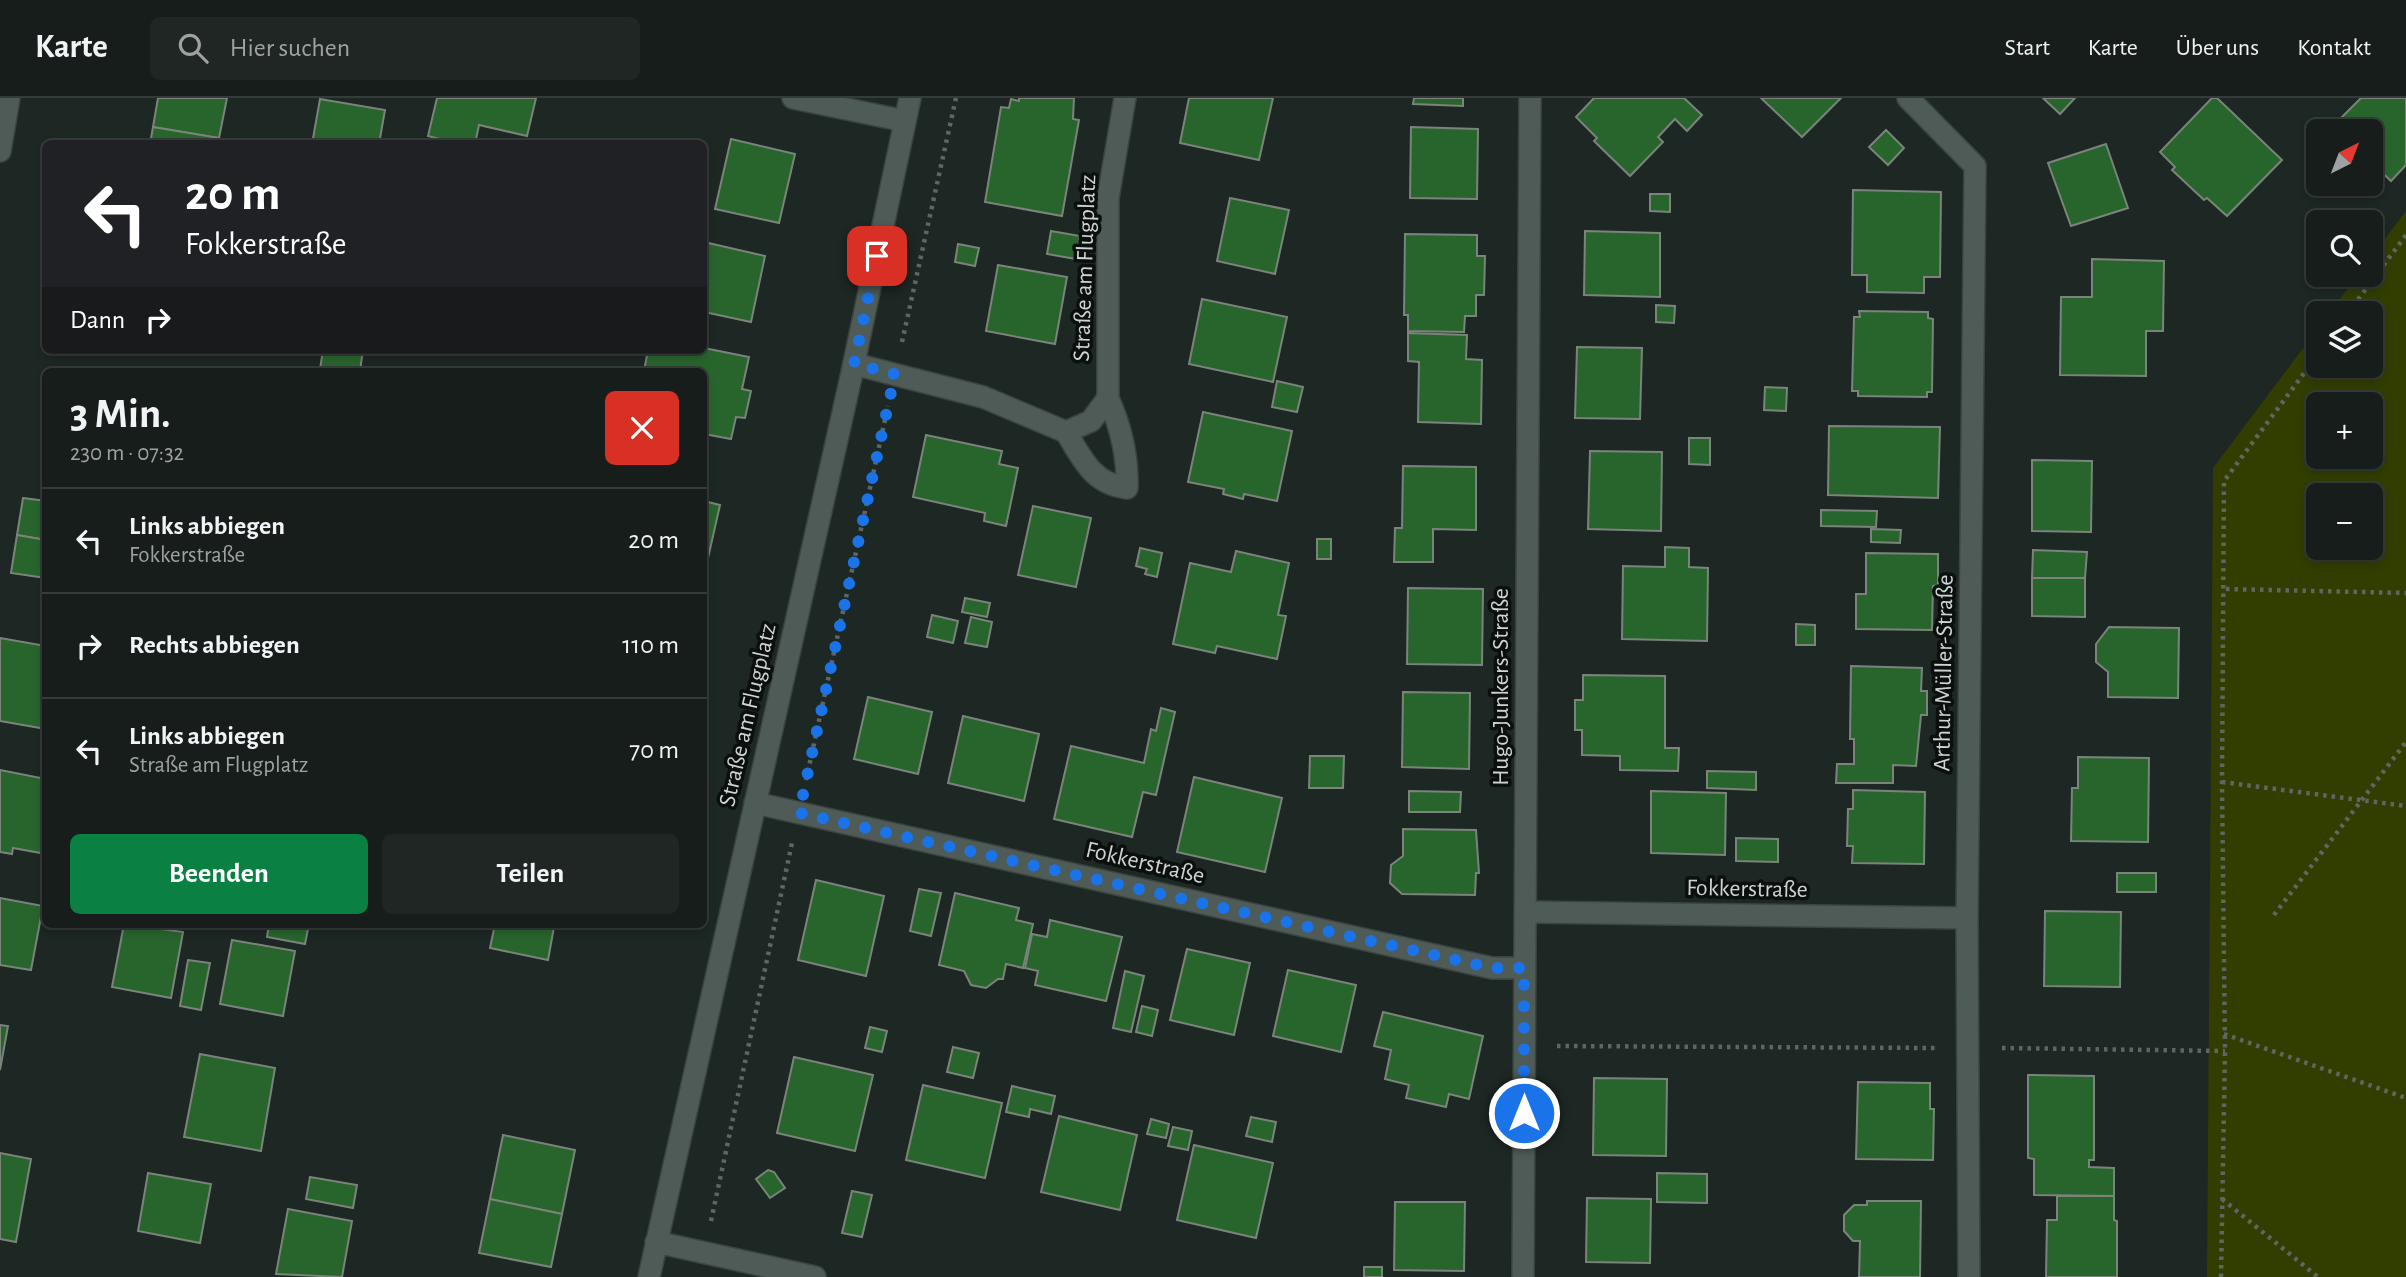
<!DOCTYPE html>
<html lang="de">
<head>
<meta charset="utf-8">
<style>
  :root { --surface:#161d1a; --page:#1f2623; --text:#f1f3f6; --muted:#9ea2a2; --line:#353b39; --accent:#0b8043 }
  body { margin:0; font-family:"Alegreya Sans",sans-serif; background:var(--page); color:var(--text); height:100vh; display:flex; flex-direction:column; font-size:26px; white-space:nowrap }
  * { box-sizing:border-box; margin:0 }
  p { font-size:23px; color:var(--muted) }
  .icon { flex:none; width:38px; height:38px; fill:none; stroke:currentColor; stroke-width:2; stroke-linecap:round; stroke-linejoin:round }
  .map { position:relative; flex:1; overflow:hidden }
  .panel { position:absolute; left:42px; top:270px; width:665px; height:560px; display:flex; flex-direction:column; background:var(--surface); border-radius:10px; box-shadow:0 4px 10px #0003,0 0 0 2px var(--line) }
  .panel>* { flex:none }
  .top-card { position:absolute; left:42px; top:42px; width:665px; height:214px; border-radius:10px; box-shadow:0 4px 10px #0003,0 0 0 2px var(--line); background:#202124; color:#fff; overflow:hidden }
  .needle { width:46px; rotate:42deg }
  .controls { position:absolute; left:2306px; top:21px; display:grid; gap:14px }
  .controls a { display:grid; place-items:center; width:77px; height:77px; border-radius:10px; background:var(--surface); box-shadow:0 4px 10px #0003,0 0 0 2px var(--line); font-size:35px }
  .pin { position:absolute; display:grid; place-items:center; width:60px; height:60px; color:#fff; margin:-30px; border-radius:14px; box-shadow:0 4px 10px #0006 }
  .me { position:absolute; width:77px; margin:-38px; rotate:0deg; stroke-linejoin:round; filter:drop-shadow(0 0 5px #0008) }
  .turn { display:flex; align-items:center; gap:24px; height:147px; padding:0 28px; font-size:32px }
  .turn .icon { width:91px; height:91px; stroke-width:2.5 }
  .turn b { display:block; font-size:49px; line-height:60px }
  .then { display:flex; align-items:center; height:66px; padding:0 28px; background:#0003; gap:14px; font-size:26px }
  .round { display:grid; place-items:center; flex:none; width:74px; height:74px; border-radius:10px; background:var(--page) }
  .overview { display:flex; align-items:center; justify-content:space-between; height:119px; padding:0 28px }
  h1 { font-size:42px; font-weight:700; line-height:52px }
  .cta { display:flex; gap:14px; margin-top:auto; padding:14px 28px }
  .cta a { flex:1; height:80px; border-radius:10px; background:var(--accent); color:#fff; font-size:28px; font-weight:700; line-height:80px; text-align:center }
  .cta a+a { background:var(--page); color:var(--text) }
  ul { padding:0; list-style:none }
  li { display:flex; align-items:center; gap:21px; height:105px; padding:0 28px; border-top:2px solid var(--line) }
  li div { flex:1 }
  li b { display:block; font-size:26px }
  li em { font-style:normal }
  header { display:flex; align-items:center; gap:42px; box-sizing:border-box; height:98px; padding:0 35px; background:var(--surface); border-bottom:2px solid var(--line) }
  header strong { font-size:33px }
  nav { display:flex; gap:38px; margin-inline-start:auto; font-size:24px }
  .search { width:490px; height:63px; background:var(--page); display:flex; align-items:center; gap:18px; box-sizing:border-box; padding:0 24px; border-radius:10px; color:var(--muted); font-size:26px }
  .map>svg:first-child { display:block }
  .green { fill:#313e00; fill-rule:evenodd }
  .building { fill:#28652d; stroke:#7b837b; stroke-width:2 }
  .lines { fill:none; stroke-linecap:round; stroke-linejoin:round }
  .service-casing { stroke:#3b4340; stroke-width:24 }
  .minor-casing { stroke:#3b4340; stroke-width:24 }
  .path { stroke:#5e6663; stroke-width:4.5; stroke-dasharray:3.5 5; stroke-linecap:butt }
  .service { stroke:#4f5b56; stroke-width:21 }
  .minor { stroke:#4f5b56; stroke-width:21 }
  .route { stroke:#1a73e8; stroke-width:12; stroke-dasharray:0 21.6 }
  .labels { text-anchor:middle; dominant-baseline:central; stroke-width:7; stroke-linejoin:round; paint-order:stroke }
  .street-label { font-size:24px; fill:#ced5d2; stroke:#0b0f0d }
</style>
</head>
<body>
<header>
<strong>Karte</strong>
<div class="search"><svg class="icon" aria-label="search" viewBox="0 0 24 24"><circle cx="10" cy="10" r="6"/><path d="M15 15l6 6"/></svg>Hier suchen</div>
<nav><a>Start</a><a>Karte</a><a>Über uns</a><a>Kontakt</a></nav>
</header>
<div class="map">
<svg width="2406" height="1179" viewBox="0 0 2406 1179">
  <rect width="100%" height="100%" fill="#1d2723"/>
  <path class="green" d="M 2406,113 L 2406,1179 L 2207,1179 L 2213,370 L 2319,229 L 2319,268 L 2371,268 L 2371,215 L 2329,215 L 2358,177 L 2371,177 L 2371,159 ZM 2319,306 L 2371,306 L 2371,359 L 2319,359 ZM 2319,397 L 2371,397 L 2371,450 L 2319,450 Z"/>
  <g class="building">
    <path d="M 158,0 L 227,0 L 219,40 L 153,29 Z"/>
    <path d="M 437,0 L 536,0 L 527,38 L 479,27 L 475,46 L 459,46 L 428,38 Z"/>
    <path d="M 1019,0 L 1074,0 L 1073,21 L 1079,22 L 1062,118 L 985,104 L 1001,9 L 1009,10 L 1011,1 L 1019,3 Z"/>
    <path d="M 1189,0 L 1273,0 L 1259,62 L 1180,45 Z"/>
    <path d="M 1414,0 L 1463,0 L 1463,8 L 1413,6 Z"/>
    <path d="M 1594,0 L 1684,0 L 1702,17 L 1687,33 L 1675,21 L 1658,39 L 1663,44 L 1630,78 L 1594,43 L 1597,40 L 1576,19 Z"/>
    <path d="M 1761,0 L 1841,0 L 1802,39 Z"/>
    <path d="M 2043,0 L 2075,0 L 2060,16 Z"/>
    <path d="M 2212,0 L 2217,0 L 2282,62 L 2227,118 L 2207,100 L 2204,102 L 2172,72 L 2175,69 L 2160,54 Z"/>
    <path d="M 2361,0 L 2406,0 L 2406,67 L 2391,83 L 2371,64 L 2371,33 L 2339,33 L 2333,28 Z"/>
    <path d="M 320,1 L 385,12 L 379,46 L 312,46 Z"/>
    <path d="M 153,29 L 219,40 L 218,46 L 150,46 Z"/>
    <path d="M 1411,29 L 1478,31 L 1477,101 L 1410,100 Z"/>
    <path d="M 1886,32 L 1904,50 L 1888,67 L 1869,49 Z"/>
    <path d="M 731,41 L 795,56 L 779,125 L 715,111 Z"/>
    <path d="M 2106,46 L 2128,110 L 2071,128 L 2048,65 Z"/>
    <path d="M 1853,92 L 1941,94 L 1940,179 L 1924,179 L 1924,195 L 1867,194 L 1867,177 L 1852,177 Z"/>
    <path d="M 1650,96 L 1670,96 L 1670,114 L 1650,113 Z"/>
    <path d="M 1230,100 L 1289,112 L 1275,176 L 1217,163 Z"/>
    <path d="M 1051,133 L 1080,138 L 1076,161 L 1047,156 Z"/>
    <path d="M 1585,133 L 1660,135 L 1660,199 L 1584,197 Z"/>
    <path d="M 1405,136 L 1477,137 L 1477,158 L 1485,158 L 1484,197 L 1476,197 L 1476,218 L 1465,218 L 1464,234 L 1408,233 L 1408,217 L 1404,217 Z"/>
    <path d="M 704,144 L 765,158 L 751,224 L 704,214 Z"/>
    <path d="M 958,146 L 979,150 L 975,168 L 955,164 Z"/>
    <path d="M 2092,161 L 2164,163 L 2163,233 L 2146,233 L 2146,278 L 2060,277 L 2061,199 L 2092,199 Z"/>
    <path d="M 998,167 L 1067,179 L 1055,246 L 986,233 Z"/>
    <path d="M 1202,201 L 1287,219 L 1273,284 L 1189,266 Z"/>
    <path d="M 1656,207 L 1675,208 L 1674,225 L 1656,224 Z"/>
    <path d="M 1859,213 L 1928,214 L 1928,220 L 1933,221 L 1932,294 L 1927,294 L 1927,299 L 1858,298 L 1858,293 L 1852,293 L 1854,219 L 1860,219 Z"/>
    <path d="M 1408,235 L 1467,237 L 1466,261 L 1482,262 L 1481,326 L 1418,324 L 1419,264 L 1408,263 Z"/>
    <path d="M 1577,249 L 1642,250 L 1640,321 L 1575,320 Z"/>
    <path d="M 704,250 L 749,259 L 742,291 L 751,293 L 745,320 L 736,319 L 731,341 L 704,336 L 704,273 L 644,273 L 648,252 Z"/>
    <path d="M 323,252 L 363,252 L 360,273 L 320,271 Z"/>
    <path d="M 1277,283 L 1303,289 L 1297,314 L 1272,309 Z"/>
    <path d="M 1765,289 L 1787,290 L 1786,313 L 1764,312 Z"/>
    <path d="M 1203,314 L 1292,333 L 1277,403 L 1244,396 L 1243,401 L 1223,396 L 1224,391 L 1188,384 Z"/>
    <path d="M 1829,328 L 1940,329 L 1938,400 L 1828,397 Z"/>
    <path d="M 926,337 L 1002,353 L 999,366 L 1018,370 L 1006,428 L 984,423 L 985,415 L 913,399 Z"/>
    <path d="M 1689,340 L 1710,340 L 1710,367 L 1689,366 Z"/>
    <path d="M 1590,353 L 1662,354 L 1661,433 L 1588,431 Z"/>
    <path d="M 2032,362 L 2092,363 L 2091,434 L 2032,433 Z"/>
    <path d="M 1403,368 L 1476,369 L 1476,432 L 1433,431 L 1433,464 L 1394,464 L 1395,430 L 1402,430 Z"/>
    <path d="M 23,400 L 46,403 L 46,442 L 17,437 Z"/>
    <path d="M 704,403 L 720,407 L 704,478 Z"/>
    <path d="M 1033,408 L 1091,420 L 1076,489 L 1018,477 Z"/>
    <path d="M 1821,412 L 1877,413 L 1876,429 L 1821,428 Z"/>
    <path d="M 1871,431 L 1901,432 L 1900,445 L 1871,444 Z"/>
    <path d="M 17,437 L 46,442 L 46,480 L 11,475 Z"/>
    <rect x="1317" y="441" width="14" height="20"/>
    <path d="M 1665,449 L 1689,450 L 1689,469 L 1708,470 L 1707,543 L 1622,541 L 1623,468 L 1665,469 Z"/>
    <path d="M 1140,450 L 1162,455 L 1157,479 L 1145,476 L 1147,471 L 1136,468 Z"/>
    <path d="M 2033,452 L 2087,454 L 2085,480 L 2032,480 Z"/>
    <path d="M 1236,453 L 1289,465 L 1278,517 L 1286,518 L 1277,561 L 1217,548 L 1215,555 L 1173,546 L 1190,465 L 1231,474 Z"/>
    <path d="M 1866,455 L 1938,456 L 1938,487 L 1933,488 L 1932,532 L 1856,531 L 1856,496 L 1866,496 Z"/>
    <path d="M 2032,480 L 2085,480 L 2085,519 L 2032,518 Z"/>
    <path d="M 1408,490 L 1483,491 L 1482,567 L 1407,566 Z"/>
    <path d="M 965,500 L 990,505 L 987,519 L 962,514 Z"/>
    <path d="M 932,517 L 958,523 L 953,545 L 927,539 Z"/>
    <path d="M 971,519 L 992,524 L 987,549 L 965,545 Z"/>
    <path d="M 1796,526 L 1815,527 L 1815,547 L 1796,547 Z"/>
    <path d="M 2109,529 L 2179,530 L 2178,600 L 2108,599 L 2108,574 L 2096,564 L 2096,546 Z"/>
    <path d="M 0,540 L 46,548 L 46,631 L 0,623 Z"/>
    <path d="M 1851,568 L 1922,570 L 1921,593 L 1927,593 L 1927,617 L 1921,617 L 1916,668 L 1893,667 L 1893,685 L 1836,685 L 1837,666 L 1854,666 L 1854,641 L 1850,641 Z"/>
    <path d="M 1583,577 L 1665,578 L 1665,650 L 1679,650 L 1678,673 L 1620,672 L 1620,658 L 1582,657 L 1582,632 L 1575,632 L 1575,602 L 1583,602 Z"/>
    <path d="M 1403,594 L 1470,595 L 1469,671 L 1402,669 Z"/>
    <path d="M 868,599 L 932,614 L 918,676 L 854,661 Z"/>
    <path d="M 1161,610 L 1175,614 L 1156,697 L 1143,694 L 1132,739 L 1054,721 L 1071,648 L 1144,665 L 1151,631 L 1156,633 Z"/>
    <path d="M 963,618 L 1039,636 L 1024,703 L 948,685 Z"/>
    <path d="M 1310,658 L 1344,658 L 1343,690 L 1309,690 Z"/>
    <path d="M 2078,659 L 2149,660 L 2148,744 L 2071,743 L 2072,690 L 2078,690 Z"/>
    <path d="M 0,672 L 46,681 L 46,756 L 13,750 L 12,756 L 0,754 Z"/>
    <path d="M 1707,673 L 1756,674 L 1756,692 L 1707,690 Z"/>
    <path d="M 1194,679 L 1282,700 L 1265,774 L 1177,754 Z"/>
    <path d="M 1853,692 L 1925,694 L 1924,766 L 1852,765 L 1853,748 L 1847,748 L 1848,711 L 1853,711 Z"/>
    <path d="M 1409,693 L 1461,694 L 1460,714 L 1409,714 Z"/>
    <path d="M 1651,693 L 1726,695 L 1725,757 L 1651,755 Z"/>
    <path d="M 1403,731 L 1476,732 L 1479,775 L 1476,775 L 1475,797 L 1402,796 L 1390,785 L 1391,767 L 1403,758 Z"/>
    <path d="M 1736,740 L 1778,741 L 1778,764 L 1736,763 Z"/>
    <rect x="2117" y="775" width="39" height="19"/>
    <path d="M 816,782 L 884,798 L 866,878 L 798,862 Z"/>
    <path d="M 919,791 L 941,795 L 931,838 L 910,833 Z"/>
    <path d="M 955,795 L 1019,810 L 1016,822 L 1033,826 L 1023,870 L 1006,866 L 1003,881 L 998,881 L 986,890 L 971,887 L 964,873 L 939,867 Z"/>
    <path d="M 0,800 L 43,808 L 31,872 L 0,867 Z"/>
    <path d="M 2045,813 L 2121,814 L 2120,889 L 2044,888 Z"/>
    <path d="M 1050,822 L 1122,839 L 1106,903 L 1035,887 L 1038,873 L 1025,870 L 1032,836 L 1047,839 Z"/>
    <path d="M 124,826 L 183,834 L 171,900 L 112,889 Z"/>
    <path d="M 269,826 L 309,826 L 305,846 L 267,839 Z"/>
    <path d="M 495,826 L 554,829 L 548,862 L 490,850 Z"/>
    <path d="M 232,842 L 295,853 L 283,918 L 220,906 Z"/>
    <path d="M 1187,851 L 1250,865 L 1234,937 L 1170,922 Z"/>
    <path d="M 188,862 L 210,865 L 201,912 L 180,908 Z"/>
    <path d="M 1288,872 L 1356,887 L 1341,954 L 1273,938 Z"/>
    <path d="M 1125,873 L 1144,878 L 1131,934 L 1113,930 Z"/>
    <path d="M 1142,908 L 1158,912 L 1152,938 L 1136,934 Z"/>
    <path d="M 1383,914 L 1483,938 L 1469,1001 L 1449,996 L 1446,1009 L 1406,1000 L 1409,987 L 1385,981 L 1391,952 L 1374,948 Z"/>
    <path d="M 0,927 L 8,928 L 0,972 Z"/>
    <path d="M 870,929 L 887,933 L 882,954 L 865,950 Z"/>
    <path d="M 953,949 L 979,955 L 973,980 L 947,974 Z"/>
    <path d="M 200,956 L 275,970 L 261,1053 L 184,1039 Z"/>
    <path d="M 794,959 L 873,977 L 855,1053 L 777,1035 Z"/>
    <path d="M 2028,977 L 2094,978 L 2094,1062 L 2089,1062 L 2089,1069 L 2114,1070 L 2114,1098 L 2034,1097 L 2034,1061 L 2028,1060 Z"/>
    <path d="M 1594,980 L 1667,981 L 1666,1058 L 1593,1057 Z"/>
    <path d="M 1858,984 L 1930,985 L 1930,1011 L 1934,1011 L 1933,1062 L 1856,1061 Z"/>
    <path d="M 923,987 L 1002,1005 L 985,1080 L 906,1062 Z"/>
    <path d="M 1012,988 L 1055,998 L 1051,1016 L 1030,1011 L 1029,1019 L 1006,1014 Z"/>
    <path d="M 1059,1018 L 1137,1037 L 1120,1112 L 1041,1094 Z"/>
    <path d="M 1251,1019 L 1276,1024 L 1272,1044 L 1246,1038 Z"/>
    <path d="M 1151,1021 L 1169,1026 L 1166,1040 L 1147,1036 Z"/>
    <path d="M 1173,1029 L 1192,1033 L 1188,1052 L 1168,1048 Z"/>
    <path d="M 503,1037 L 575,1052 L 562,1116 L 490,1101 Z"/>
    <path d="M 1194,1047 L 1273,1065 L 1256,1140 L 1177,1122 Z"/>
    <path d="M 0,1055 L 31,1061 L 16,1144 L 0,1141 Z"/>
    <path d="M 768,1072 L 774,1074 L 785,1090 L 770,1100 L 756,1081 Z"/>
    <path d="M 148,1075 L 211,1086 L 200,1145 L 138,1133 Z"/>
    <path d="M 1657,1075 L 1707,1076 L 1707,1105 L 1657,1104 Z"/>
    <path d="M 310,1079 L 357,1087 L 353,1110 L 306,1101 Z"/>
    <path d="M 852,1093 L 872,1097 L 862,1139 L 842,1135 Z"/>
    <path d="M 2057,1098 L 2114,1098 L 2114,1122 L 2117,1123 L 2117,1179 L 2046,1179 L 2047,1122 L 2057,1122 Z"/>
    <path d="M 1587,1100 L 1651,1101 L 1650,1165 L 1586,1164 Z"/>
    <path d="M 490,1101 L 562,1116 L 551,1169 L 479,1155 Z"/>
    <path d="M 1867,1103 L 1921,1103 L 1920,1179 L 1859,1179 L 1860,1143 L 1853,1143 L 1844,1133 L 1844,1117 L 1854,1107 L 1867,1107 Z"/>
    <path d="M 1395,1104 L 1465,1104 L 1464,1173 L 1394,1172 Z"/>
    <path d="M 288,1111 L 352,1123 L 342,1179 L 276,1176 Z"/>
    <rect x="1364" y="1169" width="18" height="10"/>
  </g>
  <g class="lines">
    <g class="service-casing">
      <g id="service">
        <path d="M 793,0 L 905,23"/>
        <path d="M 854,266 L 983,299 L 1066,334"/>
        <path d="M 1108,300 L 1108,100 L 1125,0"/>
        <path d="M 1108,300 C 1121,329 1128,357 1127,390 C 1093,386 1083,362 1066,334 L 1091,323 Z"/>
        <path d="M 656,1144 L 815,1179"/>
      </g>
    </g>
    <g class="minor-casing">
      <g id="minor">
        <path d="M 1908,0 L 1975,68 L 1967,820 L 1969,1179"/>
        <path d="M 0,53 L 9,0"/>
        <path d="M 755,705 L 1492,870 L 1524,870"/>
        <path d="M 1527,814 L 1967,820"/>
        <path d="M 649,1179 L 851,279 L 910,0"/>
        <path d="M 1523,1179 L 1530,0"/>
      </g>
    </g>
    <g class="path">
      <path d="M 2348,215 L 2406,137"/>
      <path d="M 902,244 L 956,0"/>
      <path d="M 2226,491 L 2406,495"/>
      <path d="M 806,682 L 888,308"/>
      <path d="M 2222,684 L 2406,708"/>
      <path d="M 2274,817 L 2406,644"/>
      <path d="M 2224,936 L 2406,1000"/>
      <path d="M 1557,948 L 1937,950"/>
      <path d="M 2002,950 L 2225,953"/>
      <path d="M 2222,1101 L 2318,1179"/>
      <path d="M 711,1123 L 792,745"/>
      <path d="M 2221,1179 L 2225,953 L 2222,684 L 2224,383 L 2319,255"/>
    </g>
    <use href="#service" class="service"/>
    <use href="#minor" class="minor"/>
  </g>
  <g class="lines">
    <path class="route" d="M 877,158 L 854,266 L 895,276 L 799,715 L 1492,870 L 1524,870 L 1524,1015"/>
  </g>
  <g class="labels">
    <g class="street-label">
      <text transform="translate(1085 170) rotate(-88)">Straße am Flugplatz</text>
      <text transform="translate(1944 575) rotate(-89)">Arthur-Müller-Straße</text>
      <text transform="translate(1501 589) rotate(-90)">Hugo-Junkers-Straße</text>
      <text transform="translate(748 617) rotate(-77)">Straße am Flugplatz</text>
      <text transform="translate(1145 765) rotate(13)">Fokkerstraße</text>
      <text transform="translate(1747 791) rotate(1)">Fokkerstraße</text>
    </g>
  </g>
</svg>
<div class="controls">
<a><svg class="needle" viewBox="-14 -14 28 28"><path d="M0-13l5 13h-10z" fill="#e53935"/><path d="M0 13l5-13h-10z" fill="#9ea2a2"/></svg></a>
<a><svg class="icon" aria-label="search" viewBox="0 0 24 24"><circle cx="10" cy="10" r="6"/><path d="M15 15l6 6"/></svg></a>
<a><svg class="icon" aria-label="layers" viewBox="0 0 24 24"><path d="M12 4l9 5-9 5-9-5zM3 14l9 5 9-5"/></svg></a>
<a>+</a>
<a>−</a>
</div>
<div class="pin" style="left:877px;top:158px;background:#d93025"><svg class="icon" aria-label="arrive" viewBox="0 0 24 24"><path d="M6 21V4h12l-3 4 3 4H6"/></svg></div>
<svg class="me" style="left:1524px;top:1015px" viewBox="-20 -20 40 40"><circle r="17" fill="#1a73e8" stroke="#fff" stroke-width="3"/><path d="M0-11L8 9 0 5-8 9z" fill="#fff"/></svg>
<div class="top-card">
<div class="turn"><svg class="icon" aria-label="left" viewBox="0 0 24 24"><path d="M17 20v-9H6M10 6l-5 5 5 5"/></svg><div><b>20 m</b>Fokkerstraße</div></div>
<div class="then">Dann<svg class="icon" aria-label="right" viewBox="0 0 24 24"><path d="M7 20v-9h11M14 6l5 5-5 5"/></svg></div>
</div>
<section class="panel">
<div class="overview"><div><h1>3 Min.</h1><p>230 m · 07:32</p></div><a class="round" style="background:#d93025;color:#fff"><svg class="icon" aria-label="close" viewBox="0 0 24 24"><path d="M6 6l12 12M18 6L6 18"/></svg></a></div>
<ul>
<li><svg class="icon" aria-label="left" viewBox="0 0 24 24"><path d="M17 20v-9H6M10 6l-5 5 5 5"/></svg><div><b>Links abbiegen</b><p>Fokkerstraße</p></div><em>20 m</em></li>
<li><svg class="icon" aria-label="right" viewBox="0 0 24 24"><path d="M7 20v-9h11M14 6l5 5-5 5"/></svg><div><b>Rechts abbiegen</b></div><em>110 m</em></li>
<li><svg class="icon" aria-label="left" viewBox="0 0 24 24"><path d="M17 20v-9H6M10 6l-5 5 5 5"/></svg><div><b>Links abbiegen</b><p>Straße am Flugplatz</p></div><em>70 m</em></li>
</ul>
<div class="cta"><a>Beenden</a><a>Teilen</a></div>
</section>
</div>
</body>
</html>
